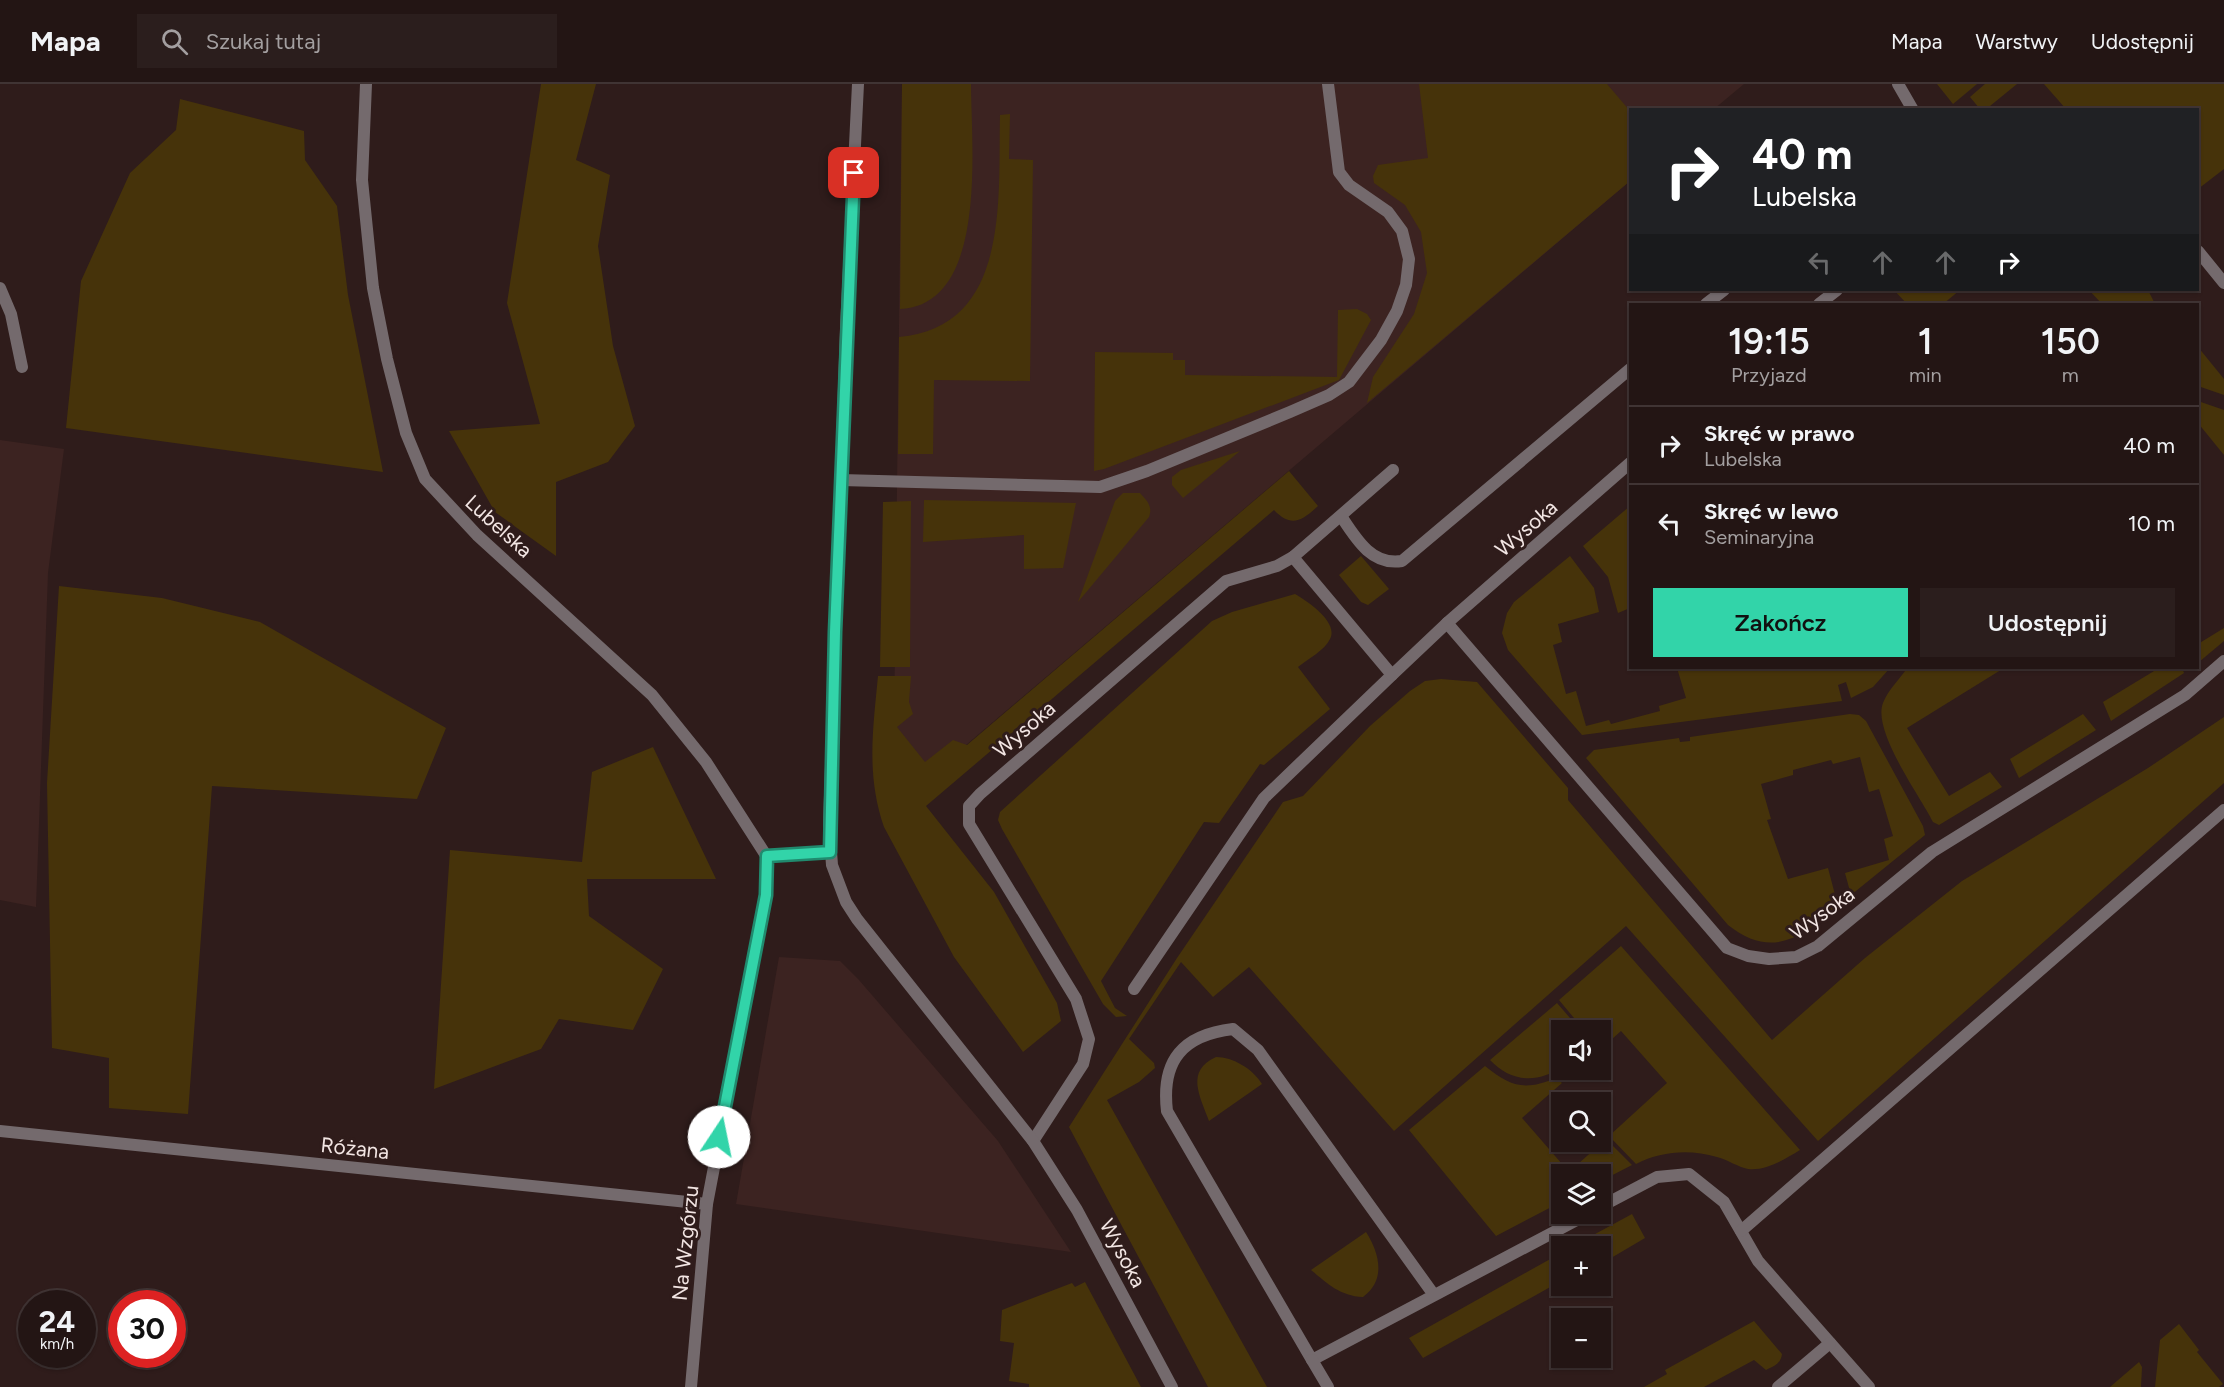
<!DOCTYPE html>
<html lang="pl">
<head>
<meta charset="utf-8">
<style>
  :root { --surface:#231514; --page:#2b1e1d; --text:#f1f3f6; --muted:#a39fa0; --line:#403434; --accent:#32d4a9 }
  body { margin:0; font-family:Figtree,sans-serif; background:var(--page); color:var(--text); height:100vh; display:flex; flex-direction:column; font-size:22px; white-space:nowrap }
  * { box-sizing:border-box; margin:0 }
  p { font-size:20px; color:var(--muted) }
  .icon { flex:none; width:33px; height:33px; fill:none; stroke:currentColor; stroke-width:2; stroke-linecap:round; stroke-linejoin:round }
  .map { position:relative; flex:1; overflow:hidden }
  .panel { position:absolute; left:1629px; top:219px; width:570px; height:366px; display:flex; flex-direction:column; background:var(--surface); border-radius:0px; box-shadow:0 2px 4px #0004,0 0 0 2px var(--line) }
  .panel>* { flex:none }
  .banner { position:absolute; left:1629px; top:24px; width:570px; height:183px; border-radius:0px; box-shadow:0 2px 4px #0004,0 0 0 2px var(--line); background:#202124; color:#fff; overflow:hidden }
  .buttons { position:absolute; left:1551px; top:936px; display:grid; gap:12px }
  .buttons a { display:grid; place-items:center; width:60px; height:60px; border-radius:0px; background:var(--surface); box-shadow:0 2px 4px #0004,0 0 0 2px var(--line); font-size:30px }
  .speed { position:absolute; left:18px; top:1206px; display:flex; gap:12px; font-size:30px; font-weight:700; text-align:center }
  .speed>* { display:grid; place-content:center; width:78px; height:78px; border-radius:50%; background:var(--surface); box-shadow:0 2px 4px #0004,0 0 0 2px var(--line); line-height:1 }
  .speed small { font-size:15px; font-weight:400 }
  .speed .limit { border:9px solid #d22; background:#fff; color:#111 }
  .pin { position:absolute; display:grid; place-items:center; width:51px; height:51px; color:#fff; margin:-26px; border-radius:12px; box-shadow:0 3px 9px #0006 }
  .me { position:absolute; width:66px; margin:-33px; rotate:11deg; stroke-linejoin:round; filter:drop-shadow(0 0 4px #0008) }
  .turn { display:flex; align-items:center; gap:21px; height:126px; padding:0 24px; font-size:27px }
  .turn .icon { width:78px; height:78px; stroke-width:2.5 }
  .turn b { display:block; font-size:42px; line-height:51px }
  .lanes { display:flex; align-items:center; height:57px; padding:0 24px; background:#0003; justify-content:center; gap:30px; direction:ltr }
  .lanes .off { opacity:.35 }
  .eta { display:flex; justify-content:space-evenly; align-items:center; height:102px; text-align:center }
  .eta b { font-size:36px; font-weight:600; line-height:42px }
  .button { display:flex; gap:12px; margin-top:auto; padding:12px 24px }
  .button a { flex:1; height:69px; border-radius:0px; background:var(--accent); color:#111; font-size:24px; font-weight:600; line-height:69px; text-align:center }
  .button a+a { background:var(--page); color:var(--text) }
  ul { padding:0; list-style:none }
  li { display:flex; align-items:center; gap:18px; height:78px; padding:0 24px; border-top:2px solid var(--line) }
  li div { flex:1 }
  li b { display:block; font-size:22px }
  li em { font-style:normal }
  header { display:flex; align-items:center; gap:36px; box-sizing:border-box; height:84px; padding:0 30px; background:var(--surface); border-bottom:2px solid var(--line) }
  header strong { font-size:28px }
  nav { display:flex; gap:33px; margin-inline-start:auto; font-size:21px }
  .search { width:420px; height:54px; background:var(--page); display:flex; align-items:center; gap:15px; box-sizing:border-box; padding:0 21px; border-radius:0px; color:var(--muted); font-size:22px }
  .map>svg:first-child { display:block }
  .built { fill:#3c2321 }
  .green { fill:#46330a }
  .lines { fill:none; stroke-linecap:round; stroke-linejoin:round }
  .service { stroke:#746a6d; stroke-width:12 }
  .minor { stroke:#746a6d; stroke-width:12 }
  .route-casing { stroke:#208a6e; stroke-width:15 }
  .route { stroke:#32d4a9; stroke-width:10 }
  .labels { text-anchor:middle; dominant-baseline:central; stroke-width:6; stroke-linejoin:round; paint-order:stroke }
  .street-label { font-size:21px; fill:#f2e5e3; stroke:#2f1c1b }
</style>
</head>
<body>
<header>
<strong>Mapa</strong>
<div class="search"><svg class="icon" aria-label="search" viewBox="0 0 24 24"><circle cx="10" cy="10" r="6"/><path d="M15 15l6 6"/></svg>Szukaj tutaj</div>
<nav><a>Mapa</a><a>Warstwy</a><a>Udostępnij</a></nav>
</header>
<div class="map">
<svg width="2224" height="1303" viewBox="0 0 2224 1303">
  <rect width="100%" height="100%" fill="#2f1c1b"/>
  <g class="built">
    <path d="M 902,0 L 1744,0 L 1714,25 L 1630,26 L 1630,97 L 893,723 Z"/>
    <path d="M 0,356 L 64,365 L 48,489 L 36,823 L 0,816 Z"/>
    <path d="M 779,873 L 840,877 L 859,896 L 998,1057 L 1071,1168 L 736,1120 Z"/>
  </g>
  <g class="green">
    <path d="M 541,0 L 596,0 L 576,76 L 610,91 L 598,162 L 613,262 L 635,342 L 608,378 L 556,398 L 556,472 L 495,428 L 449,347 L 540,340 L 507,219 Z"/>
    <path d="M 902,0 L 971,0 C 971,61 989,221 900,225 Z"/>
    <path d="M 1419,0 L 1607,0 L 1630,27 L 1630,97 L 1367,319 L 1373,293 L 1414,230 L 1427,189 L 1421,148 L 1405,121 L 1374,99 L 1373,92 L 1378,81 L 1428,74 Z"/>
    <path d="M 1937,0 L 1977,0 L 1953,20 Z"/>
    <path d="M 1985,0 L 2017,0 L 1990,22 L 1992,25 L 1980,25 L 1970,13 Z"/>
    <path d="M 2044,0 L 2224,0 L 2224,85 L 2198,105 L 2198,26 L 2066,25 Z"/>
    <path d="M 180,15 L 304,47 L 305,76 L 337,122 L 348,211 L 383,388 L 66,344 L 81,197 L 130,89 L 176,46 Z"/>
    <path d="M 1010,30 L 1009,75 L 1033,76 L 1030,297 L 934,296 L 933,370 L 898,370 L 899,253 C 1011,243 998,114 1000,31 Z"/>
    <path d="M 1894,206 L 1960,206 L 1943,220 L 1907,220 Z"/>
    <path d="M 2089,206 L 2148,206 L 2155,220 L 2102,220 Z"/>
    <path d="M 1357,225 L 1367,230 L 1371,236 L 1339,296 L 1104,385 L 1094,387 L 1095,268 L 1173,269 L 1173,276 L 1185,276 L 1185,291 L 1337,293 L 1338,226 Z"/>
    <path d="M 2198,263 L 2224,295 L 2224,311 L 2198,302 Z"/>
    <path d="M 2198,317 L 2224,326 L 2224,371 L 2198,339 Z"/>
    <path d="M 1240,367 L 1183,414 L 1172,401 L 1172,393 L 1181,386 Z"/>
    <path d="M 1289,387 L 1318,422 C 1302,437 1291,444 1274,426 L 926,722 L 994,808 L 1057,919 L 1061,937 L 1023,968 L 954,873 L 884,743 C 866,691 873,645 878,592 L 911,592 L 909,618 L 913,630 L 897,643 L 925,678 L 953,656 L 967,661 Z"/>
    <path d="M 1123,409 L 1140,409 C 1147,417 1153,422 1149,433 L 1078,518 L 1115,417 Z"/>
    <path d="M 924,416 L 1076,419 L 1063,484 L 1024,485 L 1024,451 L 923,458 Z"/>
    <path d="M 911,417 L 910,583 L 880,583 L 883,418 Z"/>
    <path d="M 1630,422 L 1630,524 L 1618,529 L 1608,493 L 1583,462 Z"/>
    <path d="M 1361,472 L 1389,505 L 1368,521 L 1361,518 L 1339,491 Z"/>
    <path d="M 1570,472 L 1594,504 L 1599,528 L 1558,540 L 1562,558 L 1553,561 L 1566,610 L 1576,607 L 1586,642 L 1609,636 L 1611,640 L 1660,627 L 1659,622 L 1686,614 L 1677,584 L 1890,584 L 1873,603 L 1851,614 L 1846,598 L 1838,601 L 1842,617 L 1582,651 L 1508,566 L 1502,549 L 1507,529 L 1514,518 Z"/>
    <path d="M 59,502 L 162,514 L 260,538 L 446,644 L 417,715 L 212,702 L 188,1030 L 109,1024 L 109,974 L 52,964 L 47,699 Z"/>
    <path d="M 1295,510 C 1307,517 1339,538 1330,555 C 1325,566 1308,575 1298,583 L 1330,625 L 1264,681 L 1260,680 L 1219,739 L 1204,738 L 1101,897 L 1115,924 L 1127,932 L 1116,933 L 1103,920 L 1002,745 L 998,736 L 1000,728 L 1212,537 L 1232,528 Z"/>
    <path d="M 2224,544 L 2224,557 L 2199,578 L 2198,560 Z"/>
    <path d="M 1907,584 L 2004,584 L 1907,644 L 1949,712 L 1990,688 L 2002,703 L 1939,741 L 1933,738 C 1920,712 1872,647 1883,619 C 1888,606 1900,595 1907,584 Z"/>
    <path d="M 2159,584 L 2182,584 L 2184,589 L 2111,637 L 2103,618 Z"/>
    <path d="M 1441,595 L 1477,598 L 1568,704 L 1568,716 L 1772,956 L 1865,874 L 1962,797 L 2148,684 L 2224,633 L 2224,699 L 1818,1057 L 1626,842 L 1394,1047 L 1249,883 L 1213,913 L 1181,878 L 1129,955 L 1154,979 L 1155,984 L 1139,998 L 1107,1016 L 1267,1303 L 1208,1303 L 1069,1043 L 1177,874 L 1283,718 L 1303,712 L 1370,642 L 1410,607 L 1425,597 Z"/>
    <path d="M 1850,630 L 1859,631 L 1866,637 L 1923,742 L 1925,751 L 1851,811 L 1845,789 L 1889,776 L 1884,755 L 1893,752 L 1879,705 L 1869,708 L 1860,673 L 1833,680 L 1831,676 L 1793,686 L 1793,691 L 1761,700 L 1771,735 L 1767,736 L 1788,795 L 1828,784 L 1838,822 C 1802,853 1772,876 1728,841 L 1586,674 L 1594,666 L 1679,654 L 1680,658 L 1690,657 L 1690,653 Z"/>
    <path d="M 2083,630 L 2096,646 L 2019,694 L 2010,675 Z"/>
    <path d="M 653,663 L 716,795 L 587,795 L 589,832 L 663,885 L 633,946 L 559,935 L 541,965 L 434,1005 L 450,766 L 582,778 L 592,688 Z"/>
    <path d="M 1621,862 L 1800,1066 C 1785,1075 1767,1087 1748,1085 C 1738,1083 1728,1076 1717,1073 C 1690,1065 1661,1067 1636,1080 L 1609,1052 L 1667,999 L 1621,947 L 1601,965 L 1600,946 L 1576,946 L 1574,934 L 1559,916 Z"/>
    <path d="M 1557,919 L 1570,934 L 1572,946 L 1562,946 C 1562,956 1564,971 1561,980 C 1559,987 1552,989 1546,991 C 1525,999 1505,992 1490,976 Z"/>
    <path d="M 1216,973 C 1233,973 1253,985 1262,1000 L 1209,1037 C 1200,1012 1185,987 1216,973 Z"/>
    <path d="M 1485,982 C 1511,1003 1525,1007 1556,994 L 1562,999 L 1522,1034 L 1569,1088 L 1606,1055 L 1632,1081 L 1601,1097 L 1600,1090 L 1562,1090 L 1561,1118 L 1496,1152 L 1409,1046 Z"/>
    <path d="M 1632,1130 L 1645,1154 L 1606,1177 L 1603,1174 L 1601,1175 L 1600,1162 L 1573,1162 Z"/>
    <path d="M 1366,1148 C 1380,1170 1386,1196 1363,1213 C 1340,1212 1328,1200 1311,1186 Z"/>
    <path d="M 1561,1169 L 1561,1197 L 1423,1274 L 1409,1254 Z"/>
    <path d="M 1085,1198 L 1141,1303 L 1029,1303 L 1029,1300 L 1009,1297 L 1014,1259 L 1000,1257 L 1002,1226 L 1072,1199 L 1075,1203 Z"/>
    <path d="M 1754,1237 L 1782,1270 C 1781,1279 1775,1282 1766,1286 L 1754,1276 L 1704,1303 L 1644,1303 L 1667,1290 L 1665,1286 Z"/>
    <path d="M 2179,1240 L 2199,1266 L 2197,1268 L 2223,1300 L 2219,1303 L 2155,1303 L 2160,1256 Z"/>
    <path d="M 2139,1278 L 2142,1283 L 2141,1303 L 2110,1303 Z"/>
  </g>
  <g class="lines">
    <g class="service">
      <path d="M 2198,167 L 2224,199"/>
      <path d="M 0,204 L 11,230 L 22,283"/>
      <path d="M 1819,220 L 1837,206"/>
      <path d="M 841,396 L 1100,403 L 1147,387 L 1290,328 L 1329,311 L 1349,298 L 1381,256 L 1397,227 L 1406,201 L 1409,175 L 1402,147 L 1388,128 L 1349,101 L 1339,88 L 1328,0"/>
      <path d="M 1447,539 L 1727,864 L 1748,872 L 1769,875 L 1796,873 L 1818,862 L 1932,768 L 2185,611 L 2224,577"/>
      <path d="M 1134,905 L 1264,714 L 1392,591"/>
      <path d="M 1033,1057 L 1083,980 L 1089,955 L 1076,915 L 969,740 L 969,722 L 980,710 L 1226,497 L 1277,482 L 1293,473 L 1392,591 L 1447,539 L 1630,379"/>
      <path d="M 1600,1123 L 1657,1093 L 1689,1090 L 1724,1118 L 1758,1177 L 1869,1303"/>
      <path d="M 1741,1147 L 2224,726"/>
      <path d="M 1434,1211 L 1258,966 L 1233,945 C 1183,951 1161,976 1167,1027 L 1312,1276 L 1588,1130"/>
      <path d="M 1312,1276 L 1328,1303"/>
      <path d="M 1778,1303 L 1830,1259"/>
    </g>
    <g class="minor">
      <path d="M 366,0 L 362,96 L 373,204 L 387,275 L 406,349 L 425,395 L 477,451 L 652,611 L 706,678 L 767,773"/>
      <path d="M 858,0 L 846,244 L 829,741 L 832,781 L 846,818 L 857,835 L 1033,1057 L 1077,1126 L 1172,1303"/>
      <path d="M 1898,0 L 1913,26"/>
      <path d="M 1706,220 L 1724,206"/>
      <path d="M 1341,432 C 1356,455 1372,482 1402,477 L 1630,285"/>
      <path d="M 1293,473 L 1393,386"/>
      <path d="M 767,773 L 830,768"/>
      <path d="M 0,1047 L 707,1120"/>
      <path d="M 691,1303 L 707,1120 L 766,811 L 767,773"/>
    </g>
  </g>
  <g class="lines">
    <g class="route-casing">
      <path id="route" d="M 719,1053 L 766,811 L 767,772 L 830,768 L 835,548 L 854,89"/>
    </g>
    <use href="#route" class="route"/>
  </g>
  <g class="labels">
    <g class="street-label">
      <text transform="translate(499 442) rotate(42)">Lubelska</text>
      <text transform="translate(1526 444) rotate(-41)">Wysoka</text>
      <text transform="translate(1024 645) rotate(-41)">Wysoka</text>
      <text transform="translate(1822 829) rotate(-36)">Wysoka</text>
      <text transform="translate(355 1064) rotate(6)">Różana</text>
      <text transform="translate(685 1159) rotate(-84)">Na Wzgórzu</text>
      <text transform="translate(1123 1169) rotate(62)">Wysoka</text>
    </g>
  </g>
</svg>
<div class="buttons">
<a><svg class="icon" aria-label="sound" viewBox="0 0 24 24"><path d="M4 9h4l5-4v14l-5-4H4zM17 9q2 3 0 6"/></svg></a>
<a><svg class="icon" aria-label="search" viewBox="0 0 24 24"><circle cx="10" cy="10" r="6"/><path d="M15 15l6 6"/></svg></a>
<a><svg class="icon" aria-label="layers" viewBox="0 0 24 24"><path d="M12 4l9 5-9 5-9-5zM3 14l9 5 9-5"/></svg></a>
<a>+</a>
<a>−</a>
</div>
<div class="speed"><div>24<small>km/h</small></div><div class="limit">30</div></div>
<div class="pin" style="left:854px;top:89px;background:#d93025"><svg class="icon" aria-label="arrive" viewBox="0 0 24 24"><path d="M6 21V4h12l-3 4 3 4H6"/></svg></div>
<svg class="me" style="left:719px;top:1053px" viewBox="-20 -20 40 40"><circle r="19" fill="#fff"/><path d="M0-13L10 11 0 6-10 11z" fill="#32d4a9"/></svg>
<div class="banner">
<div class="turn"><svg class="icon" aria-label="right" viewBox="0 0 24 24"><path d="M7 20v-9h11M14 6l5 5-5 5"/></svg><div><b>40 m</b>Lubelska</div></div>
<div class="lanes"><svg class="icon off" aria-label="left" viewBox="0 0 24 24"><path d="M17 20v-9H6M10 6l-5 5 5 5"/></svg><svg class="icon off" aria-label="ahead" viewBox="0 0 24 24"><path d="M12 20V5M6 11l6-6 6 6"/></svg><svg class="icon off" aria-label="ahead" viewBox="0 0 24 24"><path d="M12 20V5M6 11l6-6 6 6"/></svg><svg class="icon" aria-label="right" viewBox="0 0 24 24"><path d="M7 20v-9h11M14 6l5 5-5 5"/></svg></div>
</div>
<section class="panel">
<div class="eta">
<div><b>19:15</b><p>Przyjazd</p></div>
<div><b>1</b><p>min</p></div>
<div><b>150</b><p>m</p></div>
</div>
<ul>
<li><svg class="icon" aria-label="right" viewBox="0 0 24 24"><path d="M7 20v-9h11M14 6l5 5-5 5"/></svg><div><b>Skręć w prawo</b><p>Lubelska</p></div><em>40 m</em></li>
<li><svg class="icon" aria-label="left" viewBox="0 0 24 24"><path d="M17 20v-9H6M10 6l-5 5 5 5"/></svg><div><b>Skręć w lewo</b><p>Seminaryjna</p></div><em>10 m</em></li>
</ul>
<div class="button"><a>Zakończ</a><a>Udostępnij</a></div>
</section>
</div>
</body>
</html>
